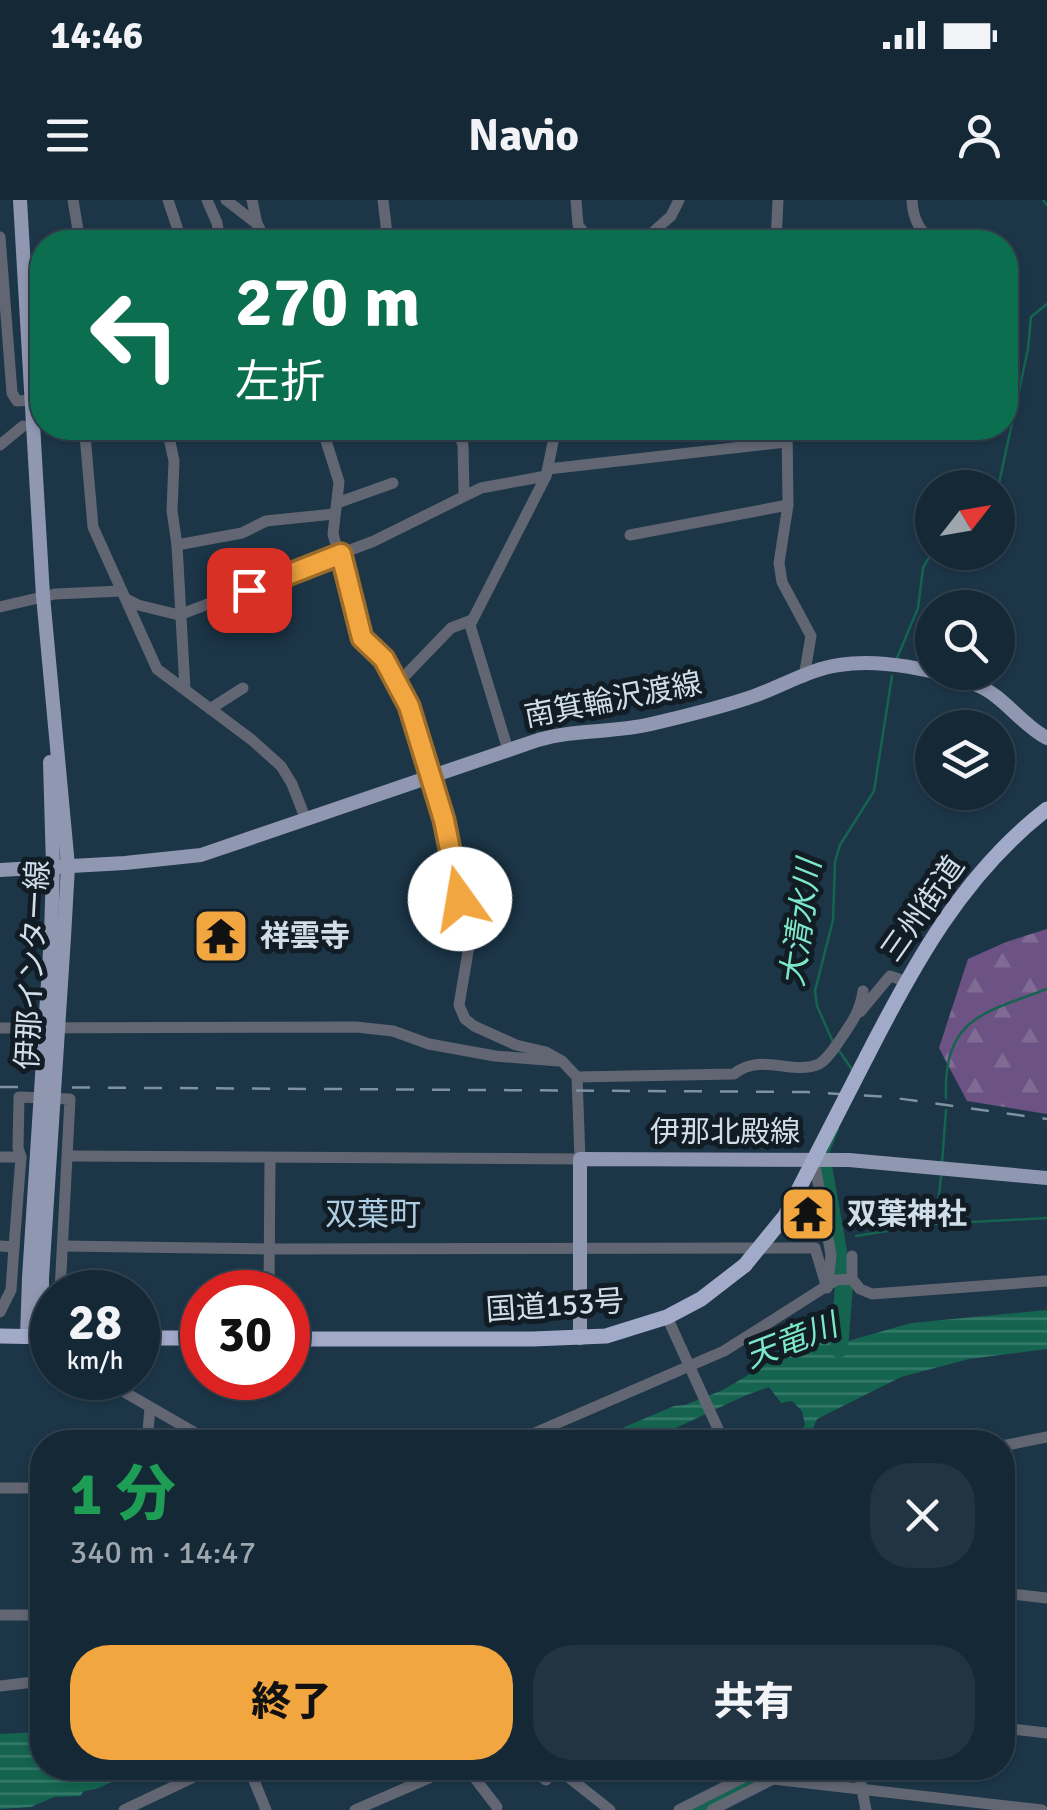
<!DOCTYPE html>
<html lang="ja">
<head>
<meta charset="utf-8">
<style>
  :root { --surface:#152836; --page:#223442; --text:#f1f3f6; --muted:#9da6ad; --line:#344451; --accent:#f1a640 }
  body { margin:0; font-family:Signika,"Noto Sans JP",sans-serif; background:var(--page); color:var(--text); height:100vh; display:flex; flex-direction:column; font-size:38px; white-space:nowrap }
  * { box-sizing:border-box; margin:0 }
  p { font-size:32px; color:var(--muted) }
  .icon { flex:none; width:55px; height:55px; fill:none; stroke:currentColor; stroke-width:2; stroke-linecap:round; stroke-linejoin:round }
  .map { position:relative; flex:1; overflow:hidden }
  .drawer { position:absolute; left:30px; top:1230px; width:985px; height:350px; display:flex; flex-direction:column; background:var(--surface); border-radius:40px; box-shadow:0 2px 8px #0004,0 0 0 2px var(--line) }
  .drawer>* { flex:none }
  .top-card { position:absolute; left:30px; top:30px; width:988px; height:210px; border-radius:40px; box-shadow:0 2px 8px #0004,0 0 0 2px var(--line); background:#0b6e4f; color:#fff; overflow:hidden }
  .needle { width:65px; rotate:59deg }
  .buttons { position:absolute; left:915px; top:270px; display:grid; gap:20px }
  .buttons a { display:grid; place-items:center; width:100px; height:100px; border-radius:50%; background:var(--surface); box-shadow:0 2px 8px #0004,0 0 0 2px var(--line); font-size:50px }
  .speed { position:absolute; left:30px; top:1070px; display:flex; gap:20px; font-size:50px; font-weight:700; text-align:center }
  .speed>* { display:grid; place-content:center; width:130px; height:130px; border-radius:50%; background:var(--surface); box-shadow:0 2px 8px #0004,0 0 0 2px var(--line); line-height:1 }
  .speed small { font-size:25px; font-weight:400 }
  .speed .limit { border:15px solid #d22; background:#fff; color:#111 }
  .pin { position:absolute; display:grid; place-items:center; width:85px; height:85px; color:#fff; margin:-42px; border-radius:20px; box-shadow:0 5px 15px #0006 }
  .me { position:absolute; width:110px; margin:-55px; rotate:347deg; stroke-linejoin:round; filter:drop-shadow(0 0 8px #0008) }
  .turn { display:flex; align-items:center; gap:35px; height:210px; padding:0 40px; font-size:45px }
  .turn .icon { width:130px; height:130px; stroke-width:2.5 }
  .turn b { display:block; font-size:70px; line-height:85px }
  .round { display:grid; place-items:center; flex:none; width:105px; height:105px; border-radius:40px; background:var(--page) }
  .summary { display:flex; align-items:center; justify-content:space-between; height:170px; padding:0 40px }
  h1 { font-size:60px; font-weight:800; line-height:75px; color:#1e9e55 }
  .cta { display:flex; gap:20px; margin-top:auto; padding:20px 40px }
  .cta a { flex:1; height:115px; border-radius:40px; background:var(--accent); color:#111; font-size:40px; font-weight:800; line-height:115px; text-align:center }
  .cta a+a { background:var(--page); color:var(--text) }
  .status { display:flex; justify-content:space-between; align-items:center; height:70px; padding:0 50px; background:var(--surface); direction:ltr }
  .status svg { height:28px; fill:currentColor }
  header { display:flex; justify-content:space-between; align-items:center; height:130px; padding:0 40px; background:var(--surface); font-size:45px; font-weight:800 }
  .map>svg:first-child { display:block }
  .forest { fill:url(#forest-firs) }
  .water { fill:url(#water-rules) }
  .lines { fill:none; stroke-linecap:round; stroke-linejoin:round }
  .stream { stroke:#146450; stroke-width:2.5 }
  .river { stroke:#146450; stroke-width:18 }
  .minor { stroke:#626672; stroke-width:11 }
  .major { stroke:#9097b1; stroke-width:14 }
  .highway { stroke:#a2aac9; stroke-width:15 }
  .rail { stroke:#7e92a1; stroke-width:2.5; stroke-dasharray:18 18; stroke-linecap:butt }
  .major-bridge { stroke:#9097b1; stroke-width:14 }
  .highway-bridge { stroke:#a2aac9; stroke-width:15 }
  .route-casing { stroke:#9d6c2a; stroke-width:25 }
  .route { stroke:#f1a640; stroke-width:18 }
  .labels { text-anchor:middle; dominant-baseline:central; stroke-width:10; stroke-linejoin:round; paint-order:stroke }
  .street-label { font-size:30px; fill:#cfdee9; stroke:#111c24 }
  .poi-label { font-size:30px; font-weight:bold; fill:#cfdee9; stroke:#111c24; text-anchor:start }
  .water-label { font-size:32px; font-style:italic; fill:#7de8c8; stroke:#111c24 }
  .neighbourhood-label { font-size:32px; fill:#aecce2; stroke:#111c24 }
</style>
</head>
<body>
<div class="status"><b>14:46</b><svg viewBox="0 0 49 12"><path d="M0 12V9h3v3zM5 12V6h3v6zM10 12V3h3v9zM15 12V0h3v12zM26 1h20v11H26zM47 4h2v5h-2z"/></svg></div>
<header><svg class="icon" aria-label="menu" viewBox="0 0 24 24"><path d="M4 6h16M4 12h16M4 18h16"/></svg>Navio<svg class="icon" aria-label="person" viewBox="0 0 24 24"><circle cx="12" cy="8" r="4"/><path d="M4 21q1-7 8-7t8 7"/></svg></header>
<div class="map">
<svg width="1047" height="1610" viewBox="0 0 1047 1610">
  <defs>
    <pattern id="forest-firs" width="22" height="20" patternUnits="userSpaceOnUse" patternTransform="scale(2.5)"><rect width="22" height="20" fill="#6c5383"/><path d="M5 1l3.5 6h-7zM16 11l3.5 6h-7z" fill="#806b95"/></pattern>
    <pattern id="water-rules" width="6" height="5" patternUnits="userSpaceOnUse" patternTransform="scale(2.5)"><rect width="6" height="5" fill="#146450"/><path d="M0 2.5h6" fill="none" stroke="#357a69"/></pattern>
  </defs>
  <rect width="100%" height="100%" fill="#1c3648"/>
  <path class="forest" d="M 1047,729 L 1047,914 L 967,901 L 939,848 L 968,759 L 1006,742 Z"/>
  <g class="water">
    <path d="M 1047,1110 L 1047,1149 L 969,1159 L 901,1177 L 817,1219 L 807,1242 L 791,1242 L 805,1225 L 802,1211 L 792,1201 L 781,1203 L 769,1187 L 744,1196 L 646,1242 L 589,1242 L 674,1206 L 685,1205 L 723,1190 L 795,1147 L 827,1141 L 848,1141 L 911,1123 Z"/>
    <path d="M 42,1532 L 42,1568 L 144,1568 L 96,1589 L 84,1591 L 80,1596 L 54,1597 L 31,1607 L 0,1609 L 0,1534 Z"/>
  </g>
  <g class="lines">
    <g class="stream">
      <path d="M 1043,0 L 1047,5"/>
      <path d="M 998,288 L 1028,149 L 1031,117 L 1047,104"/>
      <path d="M 897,458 L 918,408 L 923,368 L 932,352"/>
      <path d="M 833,842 L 817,806 L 815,791 L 833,720 L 835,662 L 840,645 L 874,591 L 892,476"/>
      <path d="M 838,849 L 853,871"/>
      <path d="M 946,898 C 943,817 984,813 1047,789"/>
      <path d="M 828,953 L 838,928"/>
      <path d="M 942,963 L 946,910"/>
      <path d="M 934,1024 L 1047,1018"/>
      <path d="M 856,1036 L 931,1024 L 937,1014 L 941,976"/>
      <path d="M 837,1039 L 841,1039"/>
    </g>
    <g class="river">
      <path d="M 823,966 L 844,1085 L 839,1149"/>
      <path d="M 695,1610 L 777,1568"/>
    </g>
    <g class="minor">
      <path d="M 73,0 L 80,42"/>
      <path d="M 168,0 L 182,42"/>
      <path d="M 207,0 L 217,23 L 220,42"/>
      <path d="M 226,0 L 257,24"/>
      <path d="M 252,0 L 257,24 L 267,42"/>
      <path d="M 383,0 L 388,42"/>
      <path d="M 576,0 L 578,25 L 591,42"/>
      <path d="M 912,0 C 913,19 919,30 933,42"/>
      <path d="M 0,37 L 12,193 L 17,201 L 31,200"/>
      <path d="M 642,42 L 671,16 L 679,0"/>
      <path d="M 776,42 L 778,0"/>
      <path d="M 82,228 L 85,235 L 93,327 L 157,469 L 252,540 L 281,566 L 292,584 L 306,620"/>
      <path d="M 167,228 L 174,261 L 172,311 L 177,345 L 185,489"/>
      <path d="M 457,228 L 463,245 L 464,295"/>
      <path d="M 787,228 L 788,305 L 779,363 L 782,382 L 811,436 L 804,477"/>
      <path d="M 0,245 L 23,226"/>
      <path d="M 548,269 L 786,242"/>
      <path d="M 337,303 L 393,283"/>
      <path d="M 630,335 L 788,305"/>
      <path d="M 177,345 L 242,333 L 266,321 L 334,314"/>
      <path d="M 126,399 L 138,405 L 179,415 L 374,341 L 481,288 L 546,276"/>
      <path d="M 0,407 L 55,394 L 122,391"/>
      <path d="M 398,483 L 451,428 L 472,420"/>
      <path d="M 210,509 L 243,488"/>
      <path d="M 508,550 L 470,425 L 546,276 L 556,228"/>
      <path d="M 860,812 L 890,776 L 905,781"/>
      <path d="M 0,828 L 356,827 L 393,831 L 429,844 L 495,856 L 558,861"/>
      <path d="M 577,877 L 734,874 C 761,852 793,876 819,864 C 828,859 834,848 840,840 C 852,822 860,812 863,791"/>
      <path d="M 68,956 L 580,959 L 577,877 L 562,861 L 546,852 L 516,845 L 474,826 L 465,819 L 459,805 L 469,746 L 469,727 L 452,671 L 444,620 L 409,506 L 384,459 L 362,438 L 333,334 L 339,282 L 322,228"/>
      <path d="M 0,957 L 21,957 L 18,948 L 19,897 L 70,899 L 60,1092"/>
      <path d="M 814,960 L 831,1055 L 828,1084"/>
      <path d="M 0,1046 L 14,1047 L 21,957"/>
      <path d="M 63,1046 L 270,1049 L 815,1048 L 827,1088"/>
      <path d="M 852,1056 L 852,1079 L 860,1089 L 872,1094 L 1047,1081"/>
      <path d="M 269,1092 L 270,958"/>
      <path d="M 0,1112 L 11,1090 L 14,1047"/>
      <path d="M 667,1117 L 724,1242"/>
      <path d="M 100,1178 L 211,1242"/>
      <path d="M 147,1242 L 150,1208"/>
      <path d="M 514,1242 L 724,1151 L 836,1080 L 852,1079"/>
      <path d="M 1002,1246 L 1047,1237"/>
      <path d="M 0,1288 L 42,1288"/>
      <path d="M 1002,1393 L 1047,1398"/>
      <path d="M 0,1415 L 42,1415"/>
      <path d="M 0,1486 L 42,1481"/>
      <path d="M 1002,1528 L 1047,1533"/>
      <path d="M 249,1568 L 266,1610"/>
      <path d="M 467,1568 L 497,1607"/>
      <path d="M 530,1568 L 546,1580"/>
      <path d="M 557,1568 L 610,1610"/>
      <path d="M 858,1568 L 866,1610"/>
      <path d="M 124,1610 L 213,1568"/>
      <path d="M 355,1610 L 452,1568"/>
      <path d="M 679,1610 L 762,1568"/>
      <path d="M 712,1610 L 773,1579 L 1042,1610"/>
    </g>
    <g class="major">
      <path d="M 20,0 L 43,396 L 68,666 L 64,737"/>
      <path d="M 50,562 L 53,666 L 51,736"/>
      <path d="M 0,670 L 125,663 L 201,655 L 538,540 C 575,529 614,533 651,524 C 685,516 720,508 754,496 C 782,486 810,469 839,465 C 881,458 935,470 974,484 C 1003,494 1020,524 1047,538"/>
      <path d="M 42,1078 L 42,1136"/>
      <path d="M 27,1136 L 29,1078"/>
      <path d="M 580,1138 L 580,959 L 849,960 L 1047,978"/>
    </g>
    <g class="highway">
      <path d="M 867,856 C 914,764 963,674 1047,609"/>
      <path d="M 0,1136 L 52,1137"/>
      <path d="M 138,1138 L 202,1138"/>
      <path d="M 288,1139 L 533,1139 L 606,1136 L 667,1117 L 701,1099 L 745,1065"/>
    </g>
    <path class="rail" d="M 0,887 L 807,892 L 888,897 L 1047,919"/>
    <g class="major-bridge">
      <path d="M 29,1078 L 51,736"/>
      <path d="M 42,1078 L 64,737"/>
    </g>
    <path class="highway-bridge" d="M 745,1065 L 785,1016 L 867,856"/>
  </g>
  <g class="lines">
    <g class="route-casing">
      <path id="route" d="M 249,390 L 341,354 L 362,438 L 384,459 L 409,506 L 444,620 L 460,699"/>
    </g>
    <use href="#route" class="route"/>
  </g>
  <defs>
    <g id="temple-square" transform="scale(2.875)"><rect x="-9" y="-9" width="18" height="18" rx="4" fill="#f1a640" stroke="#111c24"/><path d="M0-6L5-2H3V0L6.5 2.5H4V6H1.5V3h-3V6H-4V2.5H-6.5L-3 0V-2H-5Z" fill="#111"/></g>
  </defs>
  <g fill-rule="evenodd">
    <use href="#temple-square" x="221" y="736"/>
    <use href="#temple-square" x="808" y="1014"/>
  </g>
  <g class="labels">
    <g class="street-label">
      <text transform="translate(613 500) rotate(-11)">南箕輪沢渡線</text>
      <text transform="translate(923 709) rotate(-55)">三州街道</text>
      <text transform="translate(33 765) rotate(-87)">伊那インター線</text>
      <text x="725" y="932">伊那北殿線</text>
      <text transform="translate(555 1106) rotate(-4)">国道153号</text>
    </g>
    <g class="poi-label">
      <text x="260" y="736">祥雲寺</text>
      <text x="847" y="1014">双葉神社</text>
    </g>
    <g class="water-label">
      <text transform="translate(801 723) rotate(-82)">大清水川</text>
      <text transform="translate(791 1141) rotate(-21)">天竜川</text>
    </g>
    <g class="neighbourhood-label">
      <text x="373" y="1014">双葉町</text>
    </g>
  </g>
</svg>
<div class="buttons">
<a><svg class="needle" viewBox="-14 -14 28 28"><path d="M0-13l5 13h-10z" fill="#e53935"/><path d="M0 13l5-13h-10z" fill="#9da6ad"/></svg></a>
<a><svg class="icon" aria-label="search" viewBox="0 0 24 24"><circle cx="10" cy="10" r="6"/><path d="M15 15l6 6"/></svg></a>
<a><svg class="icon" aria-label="layers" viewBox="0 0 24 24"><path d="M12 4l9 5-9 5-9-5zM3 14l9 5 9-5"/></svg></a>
</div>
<div class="speed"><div>28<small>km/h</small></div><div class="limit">30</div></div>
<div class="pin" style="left:249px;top:390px;background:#d93025"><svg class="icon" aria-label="arrive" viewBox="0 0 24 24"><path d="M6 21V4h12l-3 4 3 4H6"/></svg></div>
<svg class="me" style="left:460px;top:699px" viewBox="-20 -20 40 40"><circle r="19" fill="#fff"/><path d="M0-13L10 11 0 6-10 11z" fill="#f1a640"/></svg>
<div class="top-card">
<div class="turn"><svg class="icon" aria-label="left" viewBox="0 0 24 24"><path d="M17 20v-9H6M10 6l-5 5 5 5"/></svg><div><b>270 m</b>左折</div></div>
</div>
<section class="drawer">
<div class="summary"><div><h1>1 分</h1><p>340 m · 14:47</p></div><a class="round"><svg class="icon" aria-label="close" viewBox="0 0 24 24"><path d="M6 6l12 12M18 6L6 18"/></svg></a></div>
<div class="cta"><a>終了</a><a>共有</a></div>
</section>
</div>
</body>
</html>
